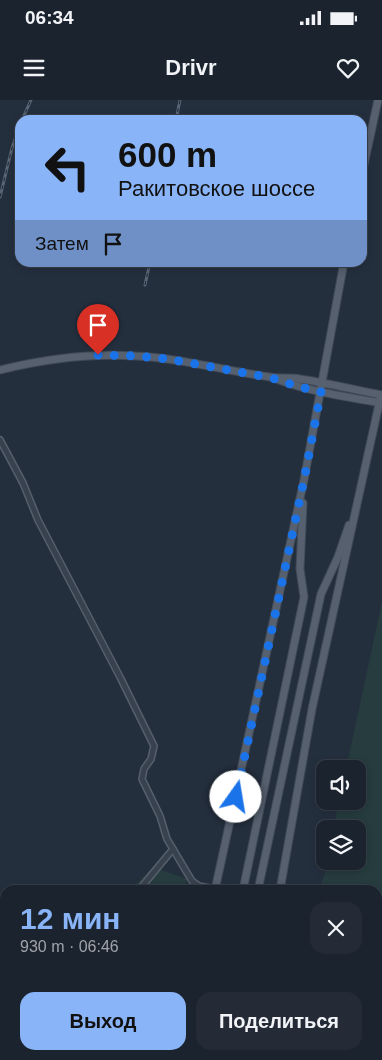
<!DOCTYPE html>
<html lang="ru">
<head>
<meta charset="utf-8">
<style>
  :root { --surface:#1b232e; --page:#242b36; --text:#f1f3f6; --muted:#a0a4aa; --line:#39404a; --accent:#8ab4f8 }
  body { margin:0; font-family:Arial,sans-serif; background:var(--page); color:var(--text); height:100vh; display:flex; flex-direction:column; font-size:19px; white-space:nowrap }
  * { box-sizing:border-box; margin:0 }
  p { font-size:16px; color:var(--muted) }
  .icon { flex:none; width:28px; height:28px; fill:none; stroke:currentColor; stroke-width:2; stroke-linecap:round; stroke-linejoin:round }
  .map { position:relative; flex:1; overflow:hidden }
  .details { position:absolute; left:0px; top:785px; width:382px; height:175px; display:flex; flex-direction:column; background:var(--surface); border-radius:15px 15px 0 0; box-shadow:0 2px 8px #0003,0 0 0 1px var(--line) }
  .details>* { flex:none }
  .top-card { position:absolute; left:15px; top:15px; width:352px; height:152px; border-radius:15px; box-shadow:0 2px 8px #0003,0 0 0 1px var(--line); background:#8ab4f8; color:#111; overflow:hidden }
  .buttons { position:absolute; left:316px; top:660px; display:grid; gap:10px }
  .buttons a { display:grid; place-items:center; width:50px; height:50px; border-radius:10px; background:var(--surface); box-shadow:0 2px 8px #0003,0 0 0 1px var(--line); font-size:25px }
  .pin { position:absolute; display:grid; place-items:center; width:42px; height:42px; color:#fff; margin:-51px -21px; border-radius:50% 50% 50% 0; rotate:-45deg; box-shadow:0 0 5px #0007 }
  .pin .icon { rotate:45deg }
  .me { position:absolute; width:55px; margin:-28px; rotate:13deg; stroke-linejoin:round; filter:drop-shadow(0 0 4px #0008) }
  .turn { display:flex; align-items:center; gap:18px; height:105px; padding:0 20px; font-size:22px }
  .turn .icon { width:65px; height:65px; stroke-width:2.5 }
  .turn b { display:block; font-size:35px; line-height:42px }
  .then { display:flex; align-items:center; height:48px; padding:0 20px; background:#0003; gap:10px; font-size:19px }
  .round { display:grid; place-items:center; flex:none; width:52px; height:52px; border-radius:15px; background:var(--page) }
  .head { display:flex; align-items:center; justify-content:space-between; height:85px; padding:0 20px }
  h1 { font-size:30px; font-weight:700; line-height:38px; color:var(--accent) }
  .button { display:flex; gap:10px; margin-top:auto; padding:10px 20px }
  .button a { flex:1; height:58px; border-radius:15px; background:var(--accent); color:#111; font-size:20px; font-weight:700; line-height:58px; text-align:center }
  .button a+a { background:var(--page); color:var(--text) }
  .status { display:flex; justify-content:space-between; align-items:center; height:35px; padding:0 25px; background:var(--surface); direction:ltr }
  .status svg { height:14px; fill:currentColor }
  header { display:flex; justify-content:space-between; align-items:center; height:65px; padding:0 20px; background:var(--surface); font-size:22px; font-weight:700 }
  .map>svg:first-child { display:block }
  .green { fill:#263c3f }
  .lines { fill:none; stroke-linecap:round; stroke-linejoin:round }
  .minor-casing { stroke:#565f6c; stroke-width:8 }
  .major-casing { stroke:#414a57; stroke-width:9 }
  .minor { stroke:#38414e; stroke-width:5 }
  .major { stroke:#56606e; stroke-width:7 }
  .rail-casing { stroke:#5a6575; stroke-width:3 }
  .rail { stroke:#1d2633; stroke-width:1; stroke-dasharray:4; stroke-linecap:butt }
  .route { stroke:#1a73e8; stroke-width:9; stroke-dasharray:0 16.2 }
</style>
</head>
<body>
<div class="status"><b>06:34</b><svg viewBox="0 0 49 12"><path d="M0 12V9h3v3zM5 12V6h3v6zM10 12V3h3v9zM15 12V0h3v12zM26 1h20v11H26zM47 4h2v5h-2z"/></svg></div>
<header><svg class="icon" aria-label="menu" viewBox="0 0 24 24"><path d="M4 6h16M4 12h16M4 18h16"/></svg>Drivr<svg class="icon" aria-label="heart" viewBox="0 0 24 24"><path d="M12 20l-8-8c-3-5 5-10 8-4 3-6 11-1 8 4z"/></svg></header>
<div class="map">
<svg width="382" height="960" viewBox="0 0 382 960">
  <rect width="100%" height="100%" fill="#242f3e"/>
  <g class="green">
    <path d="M 382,502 L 382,960 L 306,960 L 305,955 L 378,955 L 378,790 L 319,790 L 329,761 L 358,761 L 358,729 L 333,729 L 339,701 L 358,701 L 358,669 L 346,669 Z"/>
    <path d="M 153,767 L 187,779 L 185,790 L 89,790 L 121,784 L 134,786 Z"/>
    <path d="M 5,808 L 5,955 L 155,955 L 155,960 L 0,960 L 0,809 Z"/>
  </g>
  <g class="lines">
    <g class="minor-casing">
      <g id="minor">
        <path d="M 0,340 L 23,383 L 38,420 L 120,577 L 154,646 L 151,659 L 144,669 L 142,679 L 160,716 L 167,739 L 192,781 L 199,786 L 215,789"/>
        <path d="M 139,790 L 173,749"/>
        <path d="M 0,838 L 5,837"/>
        <path d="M 0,886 L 5,885"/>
        <path d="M 0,937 L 5,936"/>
        <path d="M 289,955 L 291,960"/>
        <path d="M 26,960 L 30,955"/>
      </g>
    </g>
    <g class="major-casing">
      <g id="major">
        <path d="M 362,74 L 378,0"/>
        <path d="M 0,270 C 44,259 90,253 135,256 C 181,258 225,271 270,277 C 280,279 290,277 300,279 C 328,283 355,290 382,295"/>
        <path d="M 279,280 C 312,292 347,297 382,303"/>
        <path d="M 215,790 L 304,380 L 344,162"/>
        <path d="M 243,790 L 304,497 L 300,469 L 303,403"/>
        <path d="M 258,790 L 321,494 L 338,457 L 349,425"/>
        <path d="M 280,790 L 312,609 L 381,295"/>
        <path d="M 178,960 L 179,955"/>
        <path d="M 208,960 L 209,955"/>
        <path d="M 222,960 L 223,955"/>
        <path d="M 246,960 L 247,955"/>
      </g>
    </g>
    <use href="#minor" class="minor"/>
    <use href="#major" class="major"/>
    <g class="rail-casing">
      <g id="rail">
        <path d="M 22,20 L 31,0"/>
        <path d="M 176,20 L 180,0"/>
        <path d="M 0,97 L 12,48 L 20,25"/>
        <path d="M 145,185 L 150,162"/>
      </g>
    </g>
    <use href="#rail" class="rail"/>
  </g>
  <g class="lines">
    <path class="route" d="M 98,255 L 136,256 L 168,259 L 272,278 L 296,286 L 321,292 L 304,380 L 236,697"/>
  </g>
</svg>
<div class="buttons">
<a><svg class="icon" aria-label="sound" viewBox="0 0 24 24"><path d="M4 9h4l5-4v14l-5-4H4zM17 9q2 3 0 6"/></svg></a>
<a><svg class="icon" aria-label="layers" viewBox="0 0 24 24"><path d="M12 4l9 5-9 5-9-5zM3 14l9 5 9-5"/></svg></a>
</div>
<div class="pin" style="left:98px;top:255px;background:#d93025"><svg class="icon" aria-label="arrive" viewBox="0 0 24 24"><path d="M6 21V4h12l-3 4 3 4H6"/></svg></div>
<svg class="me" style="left:236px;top:697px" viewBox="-20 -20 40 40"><circle r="19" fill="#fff"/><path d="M0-13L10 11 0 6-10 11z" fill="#1a73e8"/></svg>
<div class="top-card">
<div class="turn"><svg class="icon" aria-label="left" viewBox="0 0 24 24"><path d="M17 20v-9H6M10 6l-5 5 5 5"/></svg><div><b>600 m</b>Ракитовское шоссе</div></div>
<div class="then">Затем<svg class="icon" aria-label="arrive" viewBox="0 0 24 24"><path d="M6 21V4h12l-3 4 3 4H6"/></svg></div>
</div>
<section class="details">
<div class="head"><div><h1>12 мин</h1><p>930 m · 06:46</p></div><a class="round"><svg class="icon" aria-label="close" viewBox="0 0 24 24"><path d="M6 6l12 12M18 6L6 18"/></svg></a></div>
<div class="button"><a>Выход</a><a>Поделиться</a></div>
</section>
</div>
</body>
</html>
